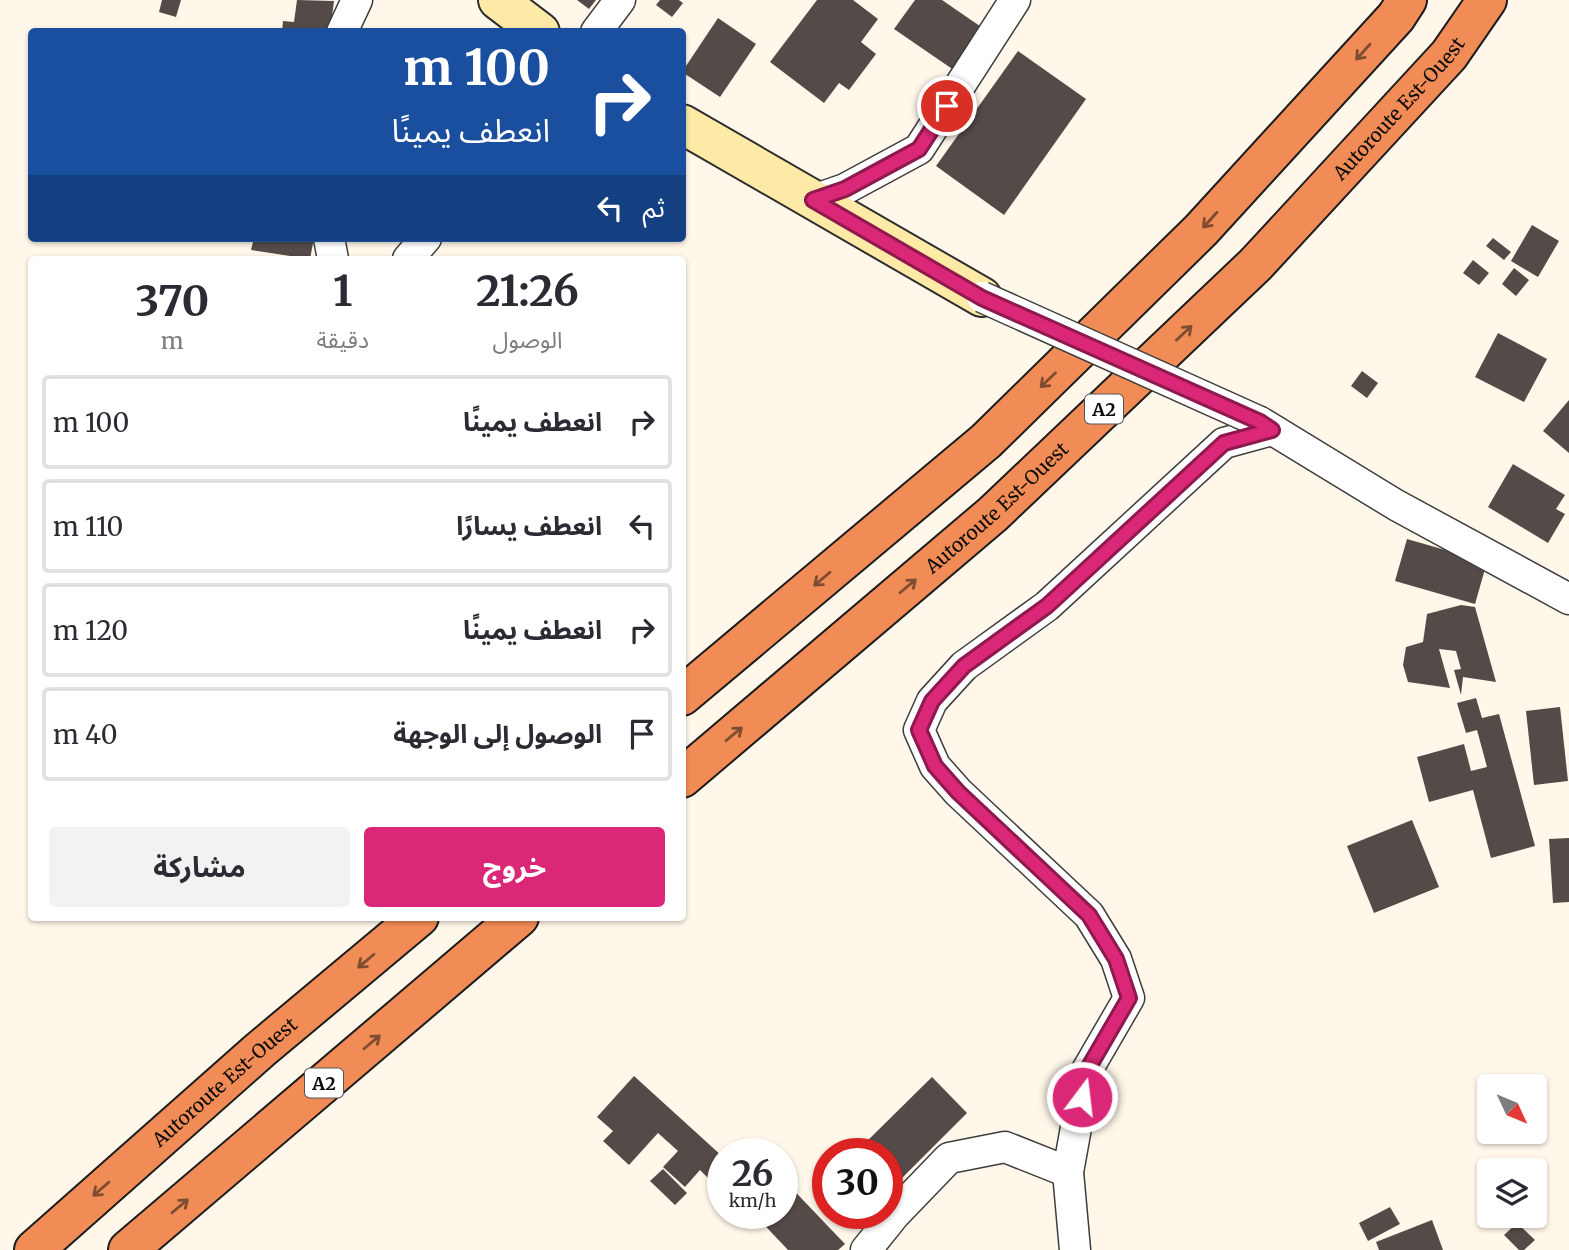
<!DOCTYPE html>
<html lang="ar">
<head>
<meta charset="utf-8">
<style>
  :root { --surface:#fff; --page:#f2f2f3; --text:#2b2b33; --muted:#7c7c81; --line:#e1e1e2; --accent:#db2777 }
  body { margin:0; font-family:Merriweather,"Noto Sans Arabic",serif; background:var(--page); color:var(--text); direction:rtl; height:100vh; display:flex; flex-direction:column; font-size:26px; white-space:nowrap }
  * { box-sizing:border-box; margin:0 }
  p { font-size:23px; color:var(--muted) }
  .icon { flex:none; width:38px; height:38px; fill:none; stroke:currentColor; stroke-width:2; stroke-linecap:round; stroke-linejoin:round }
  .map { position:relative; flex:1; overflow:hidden; direction:ltr }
  .side { position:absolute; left:28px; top:256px; width:658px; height:665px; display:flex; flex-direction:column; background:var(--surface); border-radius:7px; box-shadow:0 2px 5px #0004; direction:rtl }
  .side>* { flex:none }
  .banner { position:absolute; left:28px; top:28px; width:658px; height:214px; border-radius:7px; box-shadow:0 2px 5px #0004; direction:rtl; background:#1a4fa0; color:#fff; overflow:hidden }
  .needle { width:46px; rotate:134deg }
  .buttons { position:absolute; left:1477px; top:1074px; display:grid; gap:14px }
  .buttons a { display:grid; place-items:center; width:70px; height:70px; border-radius:7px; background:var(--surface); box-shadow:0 2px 5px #0004; font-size:35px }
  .speed { position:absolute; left:707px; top:1138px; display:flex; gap:14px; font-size:35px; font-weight:700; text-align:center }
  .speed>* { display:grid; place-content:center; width:91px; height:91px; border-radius:50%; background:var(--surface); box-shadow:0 2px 5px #0004; line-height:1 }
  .speed small { font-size:18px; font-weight:400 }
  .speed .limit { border:10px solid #d22; background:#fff; color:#111 }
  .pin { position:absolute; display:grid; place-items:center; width:60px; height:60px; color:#fff; margin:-30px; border:4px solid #fff; border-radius:50%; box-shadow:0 2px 7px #0007 }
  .me { position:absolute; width:77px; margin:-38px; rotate:15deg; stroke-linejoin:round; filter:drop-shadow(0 0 5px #0008) }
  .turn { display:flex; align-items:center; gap:24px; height:147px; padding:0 21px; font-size:32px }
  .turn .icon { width:91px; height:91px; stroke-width:2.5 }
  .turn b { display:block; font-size:49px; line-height:60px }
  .then { display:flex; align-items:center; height:66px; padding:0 21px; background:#0003; gap:14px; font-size:26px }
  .eta { display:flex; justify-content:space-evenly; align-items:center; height:119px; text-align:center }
  .eta b { font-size:42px; font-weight:700; line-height:49px }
  .button { display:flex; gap:14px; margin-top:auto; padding:14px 21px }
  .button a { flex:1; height:80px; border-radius:7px; background:var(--accent); color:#fff; font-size:28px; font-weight:700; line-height:80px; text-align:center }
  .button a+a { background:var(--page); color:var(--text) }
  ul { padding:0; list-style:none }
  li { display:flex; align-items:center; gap:21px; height:94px; margin:0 14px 10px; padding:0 7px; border:4px solid var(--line); border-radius:7px }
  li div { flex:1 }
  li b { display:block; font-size:26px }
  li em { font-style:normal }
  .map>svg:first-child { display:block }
  .building { fill:#544b48 }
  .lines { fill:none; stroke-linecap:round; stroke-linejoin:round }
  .street-casing { stroke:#3e3e3e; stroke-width:33 }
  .secondary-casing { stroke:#2d2d2d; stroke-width:42 }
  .highway-casing { stroke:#1c1c1c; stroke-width:42 }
  .street { stroke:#fff; stroke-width:30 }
  .secondary { stroke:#fdeaa6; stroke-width:38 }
  .highway { stroke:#f18c56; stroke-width:38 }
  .street-bridge-casing { stroke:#3e3e3e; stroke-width:33; stroke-linecap:butt }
  .street-bridge { stroke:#fff; stroke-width:30 }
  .oneway { stroke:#7e4c30 }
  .route-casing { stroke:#8e194d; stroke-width:18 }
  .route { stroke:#db2777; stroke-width:12 }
  .labels { text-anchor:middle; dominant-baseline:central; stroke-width:7; stroke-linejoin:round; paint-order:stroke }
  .shield { fill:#fff; stroke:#545454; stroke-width:2 }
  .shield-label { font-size:18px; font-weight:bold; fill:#0b0b0b }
  .street-label { font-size:19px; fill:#0b0b0b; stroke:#fff }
</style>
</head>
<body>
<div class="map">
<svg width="1569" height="1250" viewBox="0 0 1569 1250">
  <rect width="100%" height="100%" fill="#fff8ea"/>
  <g class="building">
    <path d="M 162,0 L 181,0 L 176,17 L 159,12 Z"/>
    <path d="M 297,0 L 334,1 L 330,32 L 282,32 L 283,21 L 294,22 Z"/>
    <path d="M 577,0 L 596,0 L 589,9 Z"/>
    <path d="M 660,0 L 679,0 L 683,3 L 672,17 L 656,5 Z"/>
    <path d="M 817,0 L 853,0 L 878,19 L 861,42 L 876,54 L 849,90 L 839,83 L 824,103 L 770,62 Z"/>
    <path d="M 915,0 L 942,0 L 990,33 L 961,75 L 894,29 Z"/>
    <path d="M 718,18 L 756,44 L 720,97 L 682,72 Z"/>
    <path d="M 1018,51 L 1086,99 L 1004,215 L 936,166 Z"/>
    <path d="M 1532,225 L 1559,241 L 1538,277 L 1511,261 Z"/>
    <path d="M 254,238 L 314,238 L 310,259 L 251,250 Z"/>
    <path d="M 1493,238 L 1511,252 L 1504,260 L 1486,246 Z"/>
    <path d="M 1473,260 L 1489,273 L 1479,285 L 1463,273 Z"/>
    <path d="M 1514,268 L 1529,280 L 1516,296 L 1502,284 Z"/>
    <path d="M 1498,333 L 1547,359 L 1524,402 L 1475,377 Z"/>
    <path d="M 1362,371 L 1378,383 L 1367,398 L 1351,386 Z"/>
    <path d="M 1569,400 L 1569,453 L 1543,431 Z"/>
    <path d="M 1513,464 L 1565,495 L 1556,509 L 1565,514 L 1548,543 L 1488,507 Z"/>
    <path d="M 1407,539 L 1487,562 L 1475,604 L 1395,581 Z"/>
    <path d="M 1461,605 L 1475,607 L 1496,682 L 1463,677 L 1461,695 L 1454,670 L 1461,669 L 1456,651 L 1439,649 L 1450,688 L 1408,682 L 1403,665 L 1406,647 L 1423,642 L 1427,614 Z"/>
    <path d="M 1476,698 L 1482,718 L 1499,714 L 1535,846 L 1491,858 L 1473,790 L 1429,802 L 1417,757 L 1464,744 L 1471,771 L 1487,767 L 1477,730 L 1466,733 L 1457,703 Z"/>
    <path d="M 1560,707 L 1568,781 L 1534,785 L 1526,711 Z"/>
    <path d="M 1412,820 L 1439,887 L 1374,913 L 1347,846 Z"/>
    <path d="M 1569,838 L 1569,902 L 1553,903 L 1549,839 Z"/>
    <path d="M 634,1076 L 723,1157 L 723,1168 L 711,1181 L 700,1170 L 685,1187 L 663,1167 L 678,1151 L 658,1133 L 629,1165 L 603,1141 L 613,1131 L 597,1117 Z"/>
    <path d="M 932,1077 L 967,1113 L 894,1186 L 887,1179 L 887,1153 L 861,1153 L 858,1150 Z"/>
    <path d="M 663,1169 L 687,1193 L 675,1205 L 650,1181 Z"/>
    <path d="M 782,1178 L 845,1244 L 838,1250 L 788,1250 L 753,1213 L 782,1213 Z"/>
    <path d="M 1390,1207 L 1400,1224 L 1368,1241 L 1359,1223 Z"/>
    <path d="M 1432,1220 L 1443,1250 L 1379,1250 L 1376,1242 Z"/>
    <path d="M 1517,1223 L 1535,1240 L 1524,1250 L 1519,1250 L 1504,1235 Z"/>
  </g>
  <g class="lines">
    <g class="street-casing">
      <g id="street">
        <path d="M 342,32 L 357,0"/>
        <path d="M 596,32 L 620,0"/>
        <path d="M 813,200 L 845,189 L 919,149 L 1015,0"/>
        <path d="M 329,238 L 333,259"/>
        <path d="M 408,259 L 426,238"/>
        <path d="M 1260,422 L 1396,505 L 1569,599"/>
        <path d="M 866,1250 L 895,1214 L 949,1158 L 1005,1147 L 1068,1172"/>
        <path d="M 1075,1250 L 1068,1172 L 1086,1072 L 1129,998 L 1116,959 L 1089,915 L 958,792 L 935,766 L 919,730 L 932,701 L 964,666 L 1047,606 L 1224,443 L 1272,430"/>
      </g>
    </g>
    <g class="secondary-casing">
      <g id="secondary">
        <path d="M 498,0 L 540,32"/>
        <path d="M 682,124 L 982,297"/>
      </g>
    </g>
    <g class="highway-casing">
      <g id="highway">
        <path d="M 682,696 L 986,441 L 1201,230 L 1396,17 L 1407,0"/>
        <path id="s1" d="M 682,778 L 993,514 L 1256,264 L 1449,55 L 1487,0"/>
        <path id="s2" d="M 34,1250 L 260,1050 L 419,917"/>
        <path d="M 128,1250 L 519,917"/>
      </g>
    </g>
    <use href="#street" class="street"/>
    <use href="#secondary" class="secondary"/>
    <use href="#highway" class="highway"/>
    <g class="street-bridge-casing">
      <path id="street-bridge" d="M 982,297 L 1260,422"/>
    </g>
    <use href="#street-bridge" class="street-bridge"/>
  </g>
  <defs><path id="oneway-shaft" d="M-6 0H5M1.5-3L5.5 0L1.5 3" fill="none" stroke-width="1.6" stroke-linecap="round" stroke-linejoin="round" transform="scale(1.75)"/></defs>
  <g class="oneway">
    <use href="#oneway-shaft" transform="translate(1363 52) rotate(132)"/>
    <use href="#oneway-shaft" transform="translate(1210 220) rotate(132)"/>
    <use href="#oneway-shaft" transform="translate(1184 333) rotate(-43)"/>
    <use href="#oneway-shaft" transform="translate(1048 380) rotate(136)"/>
    <use href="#oneway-shaft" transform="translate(822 579) rotate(140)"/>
    <use href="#oneway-shaft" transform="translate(908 586) rotate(-40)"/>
    <use href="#oneway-shaft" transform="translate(734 734) rotate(-40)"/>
    <use href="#oneway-shaft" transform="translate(366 961) rotate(140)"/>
    <use href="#oneway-shaft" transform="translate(372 1042) rotate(-40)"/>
    <use href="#oneway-shaft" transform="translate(101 1189) rotate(139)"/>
    <use href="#oneway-shaft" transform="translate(180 1206) rotate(-40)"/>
  </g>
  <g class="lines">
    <g class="route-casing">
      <path id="route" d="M 947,106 L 919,149 L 845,189 L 813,200 L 982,298 L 1260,422 L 1272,430 L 1224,443 L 1047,606 L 964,666 L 932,701 L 919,730 L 935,766 L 958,792 L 1089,915 L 1116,959 L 1129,998 L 1086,1072 L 1082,1097"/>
    </g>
    <use href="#route" class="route"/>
  </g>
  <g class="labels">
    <g class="shield">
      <rect x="1085" y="394.5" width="38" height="29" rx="5"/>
      <rect x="305" y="1068.5" width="38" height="29" rx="5"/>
    </g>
    <g class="shield-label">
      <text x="1104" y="409">A2</text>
      <text x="324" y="1083">A2</text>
    </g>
    <g class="street-label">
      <text stroke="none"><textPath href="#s1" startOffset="982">Autoroute Est-Ouest</textPath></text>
      <text stroke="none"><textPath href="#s1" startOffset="415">Autoroute Est-Ouest</textPath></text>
      <text stroke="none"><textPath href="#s2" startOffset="254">Autoroute Est-Ouest</textPath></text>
    </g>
  </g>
</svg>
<div class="buttons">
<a><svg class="needle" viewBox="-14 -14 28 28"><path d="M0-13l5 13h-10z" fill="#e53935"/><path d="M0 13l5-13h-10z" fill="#7c7c81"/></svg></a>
<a><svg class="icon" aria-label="layers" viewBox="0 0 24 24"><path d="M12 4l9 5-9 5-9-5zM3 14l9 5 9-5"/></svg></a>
</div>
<div class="speed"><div>26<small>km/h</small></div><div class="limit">30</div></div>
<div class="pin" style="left:947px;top:106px;background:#d93025"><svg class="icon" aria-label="arrive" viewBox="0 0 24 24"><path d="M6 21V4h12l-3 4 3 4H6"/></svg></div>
<svg class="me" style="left:1082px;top:1097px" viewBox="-20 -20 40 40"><circle r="17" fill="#db2777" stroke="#fff" stroke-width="3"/><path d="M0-11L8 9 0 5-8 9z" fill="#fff"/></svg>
<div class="banner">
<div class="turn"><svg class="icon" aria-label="right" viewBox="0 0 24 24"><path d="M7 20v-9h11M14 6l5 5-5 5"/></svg><div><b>100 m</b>انعطف يمينًا</div></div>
<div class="then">ثم<svg class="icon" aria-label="left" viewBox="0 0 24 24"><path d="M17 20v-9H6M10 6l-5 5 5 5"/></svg></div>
</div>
<section class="side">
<div class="eta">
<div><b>21:26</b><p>الوصول</p></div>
<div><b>1</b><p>دقيقة</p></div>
<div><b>370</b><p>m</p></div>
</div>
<ul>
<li><svg class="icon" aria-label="right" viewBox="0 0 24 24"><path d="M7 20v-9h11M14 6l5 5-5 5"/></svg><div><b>انعطف يمينًا</b></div><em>100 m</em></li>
<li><svg class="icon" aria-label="left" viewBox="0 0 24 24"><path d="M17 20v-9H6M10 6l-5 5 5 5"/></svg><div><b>انعطف يسارًا</b></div><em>110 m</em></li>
<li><svg class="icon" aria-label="right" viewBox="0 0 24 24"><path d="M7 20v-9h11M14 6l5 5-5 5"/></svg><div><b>انعطف يمينًا</b></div><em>120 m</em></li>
<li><svg class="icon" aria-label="arrive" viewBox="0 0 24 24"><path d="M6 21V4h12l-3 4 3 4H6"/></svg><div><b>الوصول إلى الوجهة</b></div><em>40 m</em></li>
</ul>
<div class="button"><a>خروج</a><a>مشاركة</a></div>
</section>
</div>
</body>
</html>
